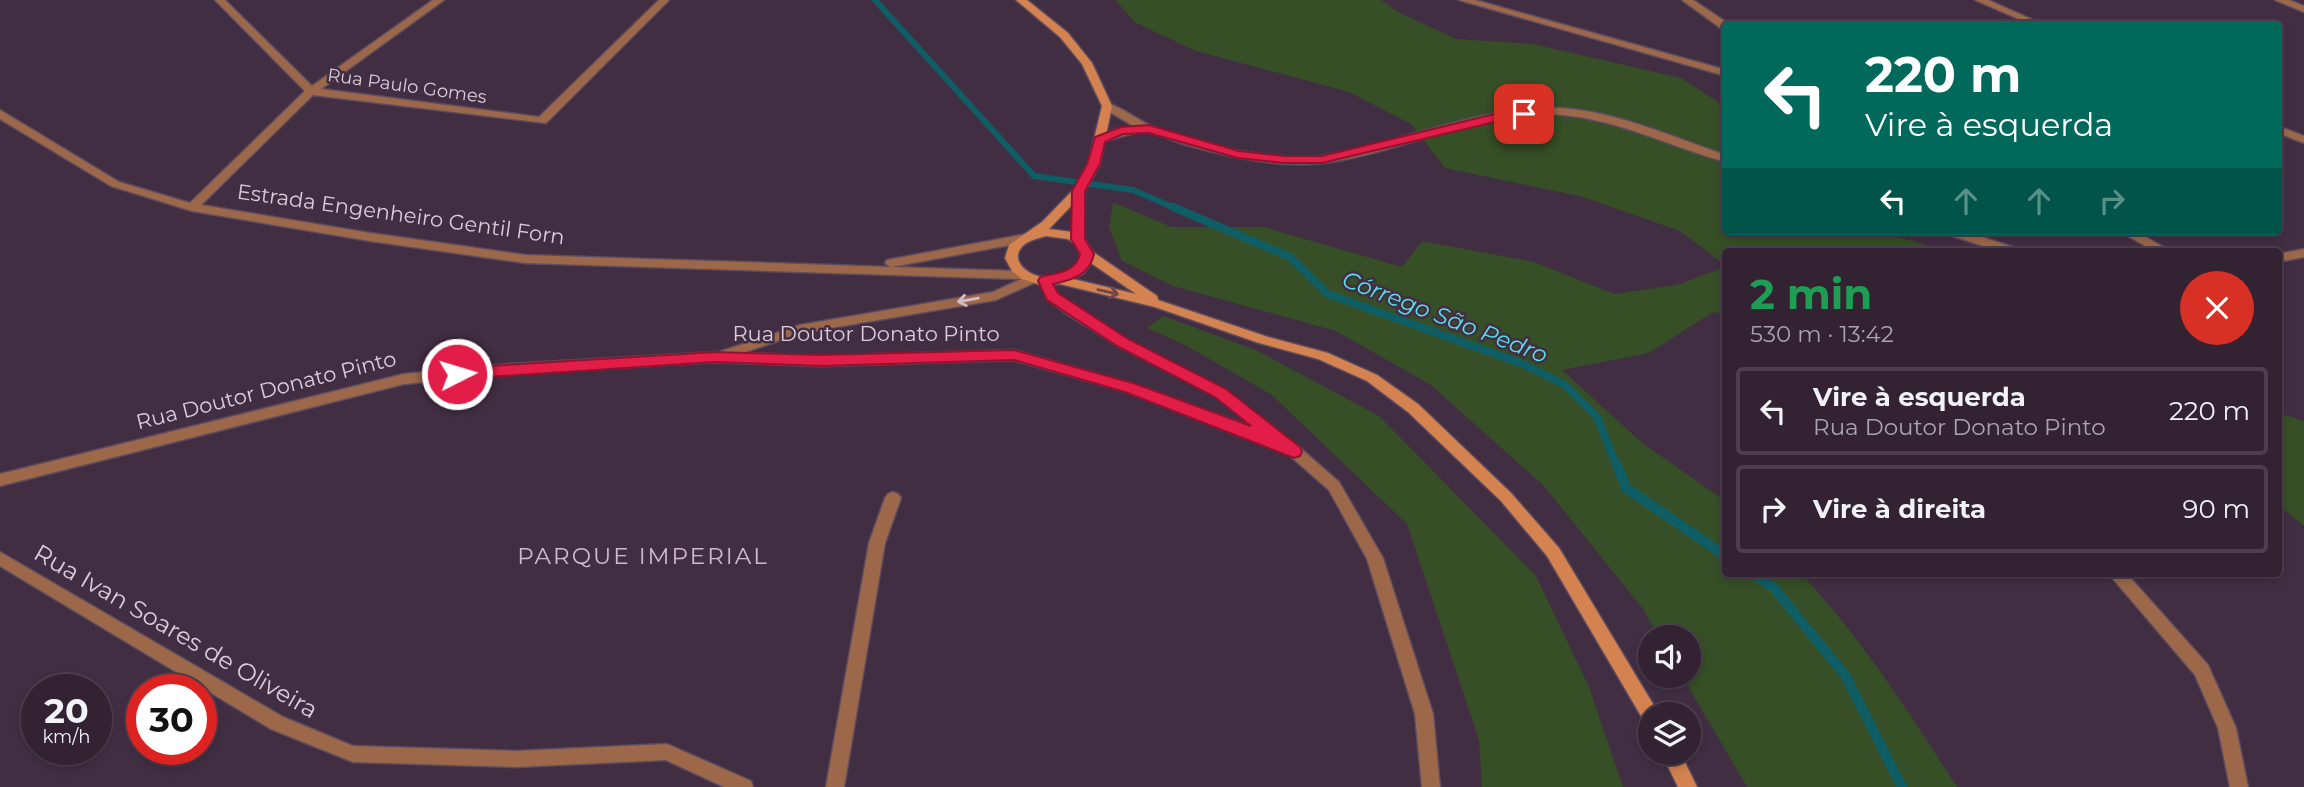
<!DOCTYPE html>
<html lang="pt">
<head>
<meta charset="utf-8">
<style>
  :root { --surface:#322232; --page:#3a2a3a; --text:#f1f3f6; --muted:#a8a4ac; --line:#4d3f4d }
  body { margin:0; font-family:Montserrat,sans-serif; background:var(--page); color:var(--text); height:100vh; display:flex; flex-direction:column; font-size:26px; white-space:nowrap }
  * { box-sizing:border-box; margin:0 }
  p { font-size:23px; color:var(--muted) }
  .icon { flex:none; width:38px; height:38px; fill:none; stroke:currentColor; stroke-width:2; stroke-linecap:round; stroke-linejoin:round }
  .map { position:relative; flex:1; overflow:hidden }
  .drawer { position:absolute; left:1722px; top:248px; width:560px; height:329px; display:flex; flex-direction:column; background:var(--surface); border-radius:7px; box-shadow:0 4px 10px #0003,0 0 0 2px var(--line) }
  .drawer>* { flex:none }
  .banner { position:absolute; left:1722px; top:21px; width:560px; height:214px; border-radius:7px; box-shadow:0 4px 10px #0003,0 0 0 2px var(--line); background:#00695c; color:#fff; overflow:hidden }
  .buttons { position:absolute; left:1638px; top:625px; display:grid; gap:14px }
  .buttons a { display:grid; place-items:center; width:63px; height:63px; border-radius:50%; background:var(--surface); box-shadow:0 4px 10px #0003,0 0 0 2px var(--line); font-size:35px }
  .speed { position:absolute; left:21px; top:674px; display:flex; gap:14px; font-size:35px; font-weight:700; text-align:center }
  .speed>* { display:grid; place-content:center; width:91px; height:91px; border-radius:50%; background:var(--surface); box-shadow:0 4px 10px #0003,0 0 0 2px var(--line); line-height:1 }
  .speed small { font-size:18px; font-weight:400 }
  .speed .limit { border:10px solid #d22; background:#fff; color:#111 }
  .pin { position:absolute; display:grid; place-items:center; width:60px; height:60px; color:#fff; margin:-30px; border-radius:14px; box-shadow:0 4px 10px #0006 }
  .me { position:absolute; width:77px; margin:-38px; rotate:85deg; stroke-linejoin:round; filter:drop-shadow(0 0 5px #0008) }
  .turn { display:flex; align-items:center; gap:24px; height:147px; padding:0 28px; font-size:32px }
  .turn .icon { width:91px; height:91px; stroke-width:2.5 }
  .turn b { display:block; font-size:49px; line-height:60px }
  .lanes { display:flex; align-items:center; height:66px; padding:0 28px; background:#0003; justify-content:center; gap:35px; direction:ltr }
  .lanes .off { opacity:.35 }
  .round { display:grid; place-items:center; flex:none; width:74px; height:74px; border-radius:37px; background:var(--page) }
  .head { display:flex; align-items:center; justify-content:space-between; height:119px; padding:0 28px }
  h1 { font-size:42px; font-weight:700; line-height:52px; color:#1e9e55 }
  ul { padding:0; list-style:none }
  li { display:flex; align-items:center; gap:21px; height:88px; margin:0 14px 10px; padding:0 14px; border:4px solid var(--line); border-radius:7px }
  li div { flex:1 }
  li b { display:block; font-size:26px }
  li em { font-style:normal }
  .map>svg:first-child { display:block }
  .green { fill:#364f26 }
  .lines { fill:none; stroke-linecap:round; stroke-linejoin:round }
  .stream-far2 { stroke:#0f5e65; stroke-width:6 }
  .stream-far1 { stroke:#0f5e65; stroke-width:8 }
  .stream { stroke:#0f5e65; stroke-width:10 }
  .street-casing { stroke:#5d4b5e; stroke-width:3 }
  .secondary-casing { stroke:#5d4b5e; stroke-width:3 }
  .street { fill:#9c6849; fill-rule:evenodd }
  .secondary { fill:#d48350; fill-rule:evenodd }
  .oneway { stroke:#6e4847 }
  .oneway2 { stroke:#d0bec4 }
  .route { fill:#e11d48; stroke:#92132f; stroke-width:2 }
  .labels { text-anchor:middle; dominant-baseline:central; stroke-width:5; stroke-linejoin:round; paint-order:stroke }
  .far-street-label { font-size:18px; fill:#d9cdda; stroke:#422e43 }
  .street-label { font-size:21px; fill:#d9cdda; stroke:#422e43 }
  .water-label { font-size:23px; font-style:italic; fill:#56e0ec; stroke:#422e43 }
  .neighbourhood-label { font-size:23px; letter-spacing:2px; fill:#d0b8d2; stroke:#422e43 }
  .near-street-label { font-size:24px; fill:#d9cdda; stroke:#422e43 }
</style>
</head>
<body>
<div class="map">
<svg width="2304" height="787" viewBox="0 0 2304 787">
  <rect width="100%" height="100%" fill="#422e43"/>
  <g class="green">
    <path d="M 1115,0 L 1381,0 L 1398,12 L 1456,39 L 1533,44 L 1681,78 L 1718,102 L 1725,111 L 1726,231 L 1878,231 L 1949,252 L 1726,252 L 1725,265 L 1680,231 L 1583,197 L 1445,168 L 1411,124 L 1349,92 L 1196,51 L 1136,23 Z"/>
    <path d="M 1113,202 L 1171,227 L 1263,227 L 1402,267 L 1422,241 L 1534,262 L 1614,294 L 1677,285 L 1725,267 L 1725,314 L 1713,312 L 1649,353 L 1562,370 L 1641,442 L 1725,501 L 1726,574 L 1801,574 C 1862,638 1909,713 1957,787 L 1747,787 L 1682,676 L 1689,676 L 1689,637 L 1659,637 L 1643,609 L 1544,486 L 1431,385 L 1336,331 L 1173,286 L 1122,261 L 1109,227 Z"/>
    <path d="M 1163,316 L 1256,350 L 1379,416 L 1490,529 L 1536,576 L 1589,687 L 1623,787 L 1482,787 L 1479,740 L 1407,524 L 1272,395 L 1187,346 L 1147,328 Z"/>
    <path d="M 2278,413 L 2304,421 L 2304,526 L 2279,505 Z"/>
  </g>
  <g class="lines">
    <path class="stream-far2" d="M 875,0 L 1034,176 L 1133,190 L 1177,209"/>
    <path class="stream-far1" d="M 1173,207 L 1290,257 L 1328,294 L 1523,364 L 1565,385 L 1597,417 L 1617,467"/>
    <g class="stream">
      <path d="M 1617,465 L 1626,488 L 1726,556"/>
      <path d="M 1753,574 L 1773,587 L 1845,675 L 1902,787"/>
    </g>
    <g class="street-casing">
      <g id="street">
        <path d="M 215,0 L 225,0 L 312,86 L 433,0 L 444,0 L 321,89 L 539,117 L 659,0 L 669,0 L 546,123 L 313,95 L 201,205 L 370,233 L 525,255 L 890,267 L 885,263 L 887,260 L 1026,234 L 1030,235 L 1032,238 L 1030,241 L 1026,242 L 892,267 L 1021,271 L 1025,272 L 1026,277 L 1032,275 L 1038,279 L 1036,282 L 996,300 L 802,333 L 742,353 L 821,356 L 1014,350 L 1136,385 L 1255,428 L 1215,396 L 1118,346 L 1067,314 L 1047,299 L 1039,281 L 1045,277 L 1050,278 L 1057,294 L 1077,308 L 1128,340 L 1225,390 L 1284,436 L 1285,441 L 1299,447 L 1339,482 L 1383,558 L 1433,714 L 1440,787 L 1422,787 L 1415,714 L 1367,559 L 1329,490 L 1289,455 L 1228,429 L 1127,392 L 1014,360 L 821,366 L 715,362 L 511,374 L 404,384 L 0,486 L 0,474 L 404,374 L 511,364 L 719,352 L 800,325 L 993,292 L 1021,279 L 525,263 L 370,241 L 192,211 L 111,186 L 0,119 L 0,110 L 119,182 L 190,203 L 305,91 Z"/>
        <path d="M 1459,0 L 1475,0 L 1726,70 L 1726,76 Z"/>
        <path d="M 1682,0 L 1693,0 L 1729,24 L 1726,24 L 1726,30 L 1722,29 Z"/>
        <path d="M 1975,0 L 1988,0 L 2042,24 L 2030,24 Z"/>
        <path d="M 2275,0 L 2289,0 L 2304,6 L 2304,12 Z"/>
        <path d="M 1107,103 C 1124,108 1138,121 1154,127 C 1200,145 1254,157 1304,157 C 1332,157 1360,148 1387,141 C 1437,128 1489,110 1542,108 C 1602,105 1669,136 1726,155 L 1726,162 C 1671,147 1619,120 1562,115 C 1482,108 1402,153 1323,163 C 1278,168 1230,157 1187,145 C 1174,142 1159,133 1146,132 C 1127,131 1108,144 1095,142 L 1095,138 L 1117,129 L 1135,127 L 1103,108 L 1102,106 Z"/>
        <path d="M 2278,126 L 2304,136 L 2304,143 L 2278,133 Z"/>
        <path d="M 1944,231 L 1963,231 L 2019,249 L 2021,252 L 2002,252 L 1946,234 Z"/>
        <path d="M 2119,231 L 2135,231 L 2172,252 L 2156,252 Z"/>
        <path d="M 2304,249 L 2304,257 L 2278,262 L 2278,254 Z"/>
        <path d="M 893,492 L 898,494 L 901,498 L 885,543 L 844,787 L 826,787 L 869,543 L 885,498 L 888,494 Z"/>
        <path d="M 0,552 L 283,717 L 353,746 L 516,751 L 667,744 L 751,781 L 753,787 L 724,787 L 666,760 L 516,767 L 353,762 L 271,729 L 0,566 Z"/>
        <path d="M 2109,574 L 2127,574 L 2208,665 L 2236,728 L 2248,787 L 2230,787 L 2218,728 L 2195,675 Z"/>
      </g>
    </g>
    <g class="secondary-casing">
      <g id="secondary">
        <path d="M 1016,0 L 1027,0 L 1068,33 L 1092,63 L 1112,106 L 1100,164 L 1085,191 L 1084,238 L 1093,252 L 1157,296 L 1158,300 L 1268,337 L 1328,353 L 1377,375 L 1418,404 L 1511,493 L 1559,548 L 1656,709 L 1658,714 L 1650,714 L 1650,723 L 1644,721 L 1547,556 L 1501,501 L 1408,412 L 1367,381 L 1318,359 L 1259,343 L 1155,307 L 1060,284 L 1041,285 L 1022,279 L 1012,271 L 1005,258 L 1009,245 L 1042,222 L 1074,189 L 1088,164 L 1102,106 L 1082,64 L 1060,37 ZM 1073,204 L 1072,232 L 1049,229 L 1050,228 ZM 1046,236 L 1068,239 L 1078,246 C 1087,269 1057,280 1038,276 C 1027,273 1011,261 1021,248 C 1027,240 1037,239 1046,236 ZM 1091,263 L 1136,294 L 1073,279 L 1084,273 Z"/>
        <path d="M 1661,752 L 1680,752 L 1697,787 L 1678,787 Z"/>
      </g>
    </g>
    <use href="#street" class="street"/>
    <use href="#secondary" class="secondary"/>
  </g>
  <defs><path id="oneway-shaft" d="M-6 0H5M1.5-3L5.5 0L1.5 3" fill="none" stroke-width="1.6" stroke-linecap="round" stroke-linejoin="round" transform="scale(1.75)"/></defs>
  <use class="oneway" href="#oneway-shaft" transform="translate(1108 292) rotate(13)"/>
  <use class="oneway2" href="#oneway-shaft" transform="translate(968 300) rotate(170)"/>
  <path class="route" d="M 1524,110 L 1528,111 L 1528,116 L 1503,120 L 1322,163 L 1284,163 L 1238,158 L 1149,133 L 1123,134 L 1105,142 L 1100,164 L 1085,191 L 1085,239 L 1094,254 C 1090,275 1072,280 1053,284 L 1058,293 L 1128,339 L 1226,389 L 1300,447 L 1302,452 L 1300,456 L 1294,458 L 1125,392 L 1014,360 L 821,366 L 715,362 L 457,379 L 450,374 L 457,368 L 715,352 L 821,355 L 1014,350 L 1136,384 L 1251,426 L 1215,397 L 1117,346 L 1047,300 L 1038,281 L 1040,277 C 1055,273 1076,273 1080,254 L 1071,239 L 1072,191 L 1087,164 L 1095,137 L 1121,127 L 1149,125 L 1239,151 L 1284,156 L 1322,156 L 1503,112 Z"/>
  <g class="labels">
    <g class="far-street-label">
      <text transform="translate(407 86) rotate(8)">Rua Paulo Gomes</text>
    </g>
    <g class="street-label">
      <text transform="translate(401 214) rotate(8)">Estrada Engenheiro Gentil Forn</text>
      <text x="866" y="333">Rua Doutor Donato Pinto</text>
      <text transform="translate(266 390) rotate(-14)">Rua Doutor Donato Pinto</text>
    </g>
    <g class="water-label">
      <text transform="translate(1445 317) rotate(21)">Córrego São Pedro</text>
    </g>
    <g class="neighbourhood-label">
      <text x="643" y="556">PARQUE IMPERIAL</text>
    </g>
    <g class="near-street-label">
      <text transform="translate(176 631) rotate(30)">Rua Ivan Soares de Oliveira</text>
    </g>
  </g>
</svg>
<div class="buttons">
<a><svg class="icon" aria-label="sound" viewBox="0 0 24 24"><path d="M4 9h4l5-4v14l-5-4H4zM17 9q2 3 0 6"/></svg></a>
<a><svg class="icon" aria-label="layers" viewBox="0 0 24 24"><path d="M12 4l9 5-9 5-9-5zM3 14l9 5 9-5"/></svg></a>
</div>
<div class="speed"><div>20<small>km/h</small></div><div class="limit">30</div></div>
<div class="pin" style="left:1524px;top:114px;background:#d93025"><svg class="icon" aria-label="arrive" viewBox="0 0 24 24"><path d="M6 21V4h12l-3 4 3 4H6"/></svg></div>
<svg class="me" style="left:457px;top:374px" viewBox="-20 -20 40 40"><circle r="17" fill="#e11d48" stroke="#fff" stroke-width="3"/><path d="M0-11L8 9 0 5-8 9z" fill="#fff"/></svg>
<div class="banner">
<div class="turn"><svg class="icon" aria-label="left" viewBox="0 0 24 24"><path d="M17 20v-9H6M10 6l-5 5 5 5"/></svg><div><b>220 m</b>Vire à esquerda</div></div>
<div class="lanes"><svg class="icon" aria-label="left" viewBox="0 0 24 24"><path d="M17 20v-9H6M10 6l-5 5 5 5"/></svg><svg class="icon off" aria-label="ahead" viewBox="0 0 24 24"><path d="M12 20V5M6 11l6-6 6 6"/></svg><svg class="icon off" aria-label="ahead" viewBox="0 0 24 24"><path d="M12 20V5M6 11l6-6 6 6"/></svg><svg class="icon off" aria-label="right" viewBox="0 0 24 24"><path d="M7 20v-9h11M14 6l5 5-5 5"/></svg></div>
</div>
<section class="drawer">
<div class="head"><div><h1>2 min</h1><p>530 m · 13:42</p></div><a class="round" style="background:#d93025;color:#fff"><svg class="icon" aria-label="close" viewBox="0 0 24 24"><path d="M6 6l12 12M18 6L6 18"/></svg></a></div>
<ul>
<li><svg class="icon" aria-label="left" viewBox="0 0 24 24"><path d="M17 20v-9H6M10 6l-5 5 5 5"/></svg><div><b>Vire à esquerda</b><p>Rua Doutor Donato Pinto</p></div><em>220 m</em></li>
<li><svg class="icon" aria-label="right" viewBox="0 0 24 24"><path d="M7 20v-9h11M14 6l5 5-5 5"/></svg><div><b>Vire à direita</b></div><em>90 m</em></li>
</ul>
</section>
</div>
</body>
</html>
